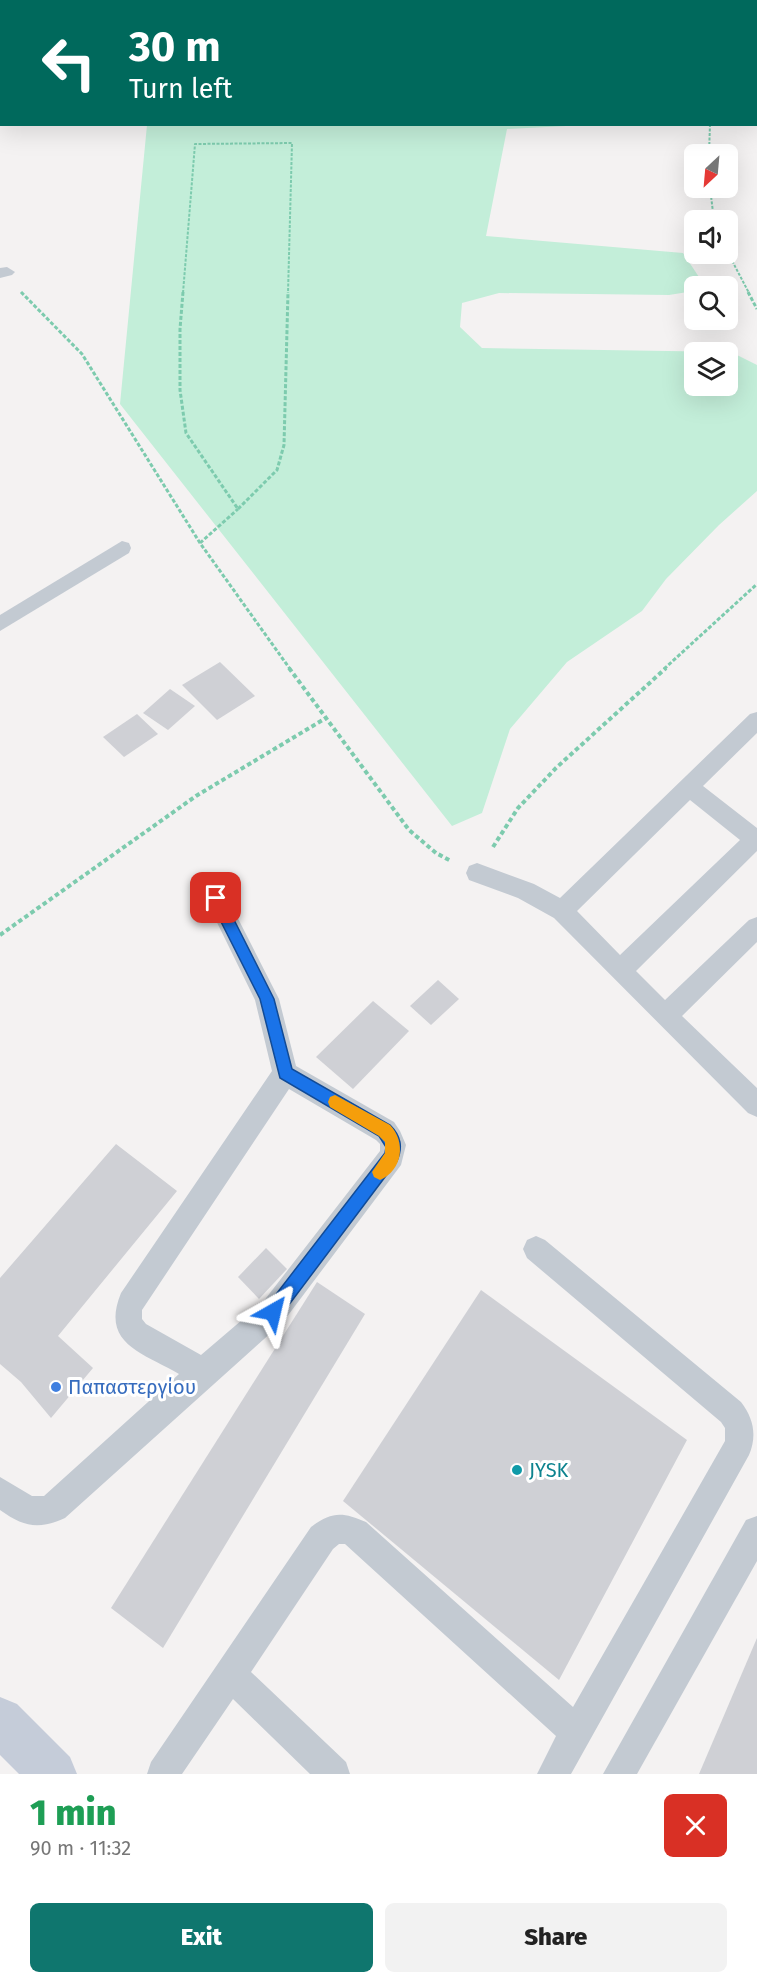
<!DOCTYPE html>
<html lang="en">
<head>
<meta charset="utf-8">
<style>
  :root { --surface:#fff; --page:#f2f2f2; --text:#222; --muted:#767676; --accent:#0f766e }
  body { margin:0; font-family:"Fira Sans",sans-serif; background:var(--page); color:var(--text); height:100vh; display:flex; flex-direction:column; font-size:22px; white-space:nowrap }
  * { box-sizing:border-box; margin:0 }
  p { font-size:20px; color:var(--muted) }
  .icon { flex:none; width:33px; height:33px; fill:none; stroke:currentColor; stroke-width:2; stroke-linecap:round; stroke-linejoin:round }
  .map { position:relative; height:1774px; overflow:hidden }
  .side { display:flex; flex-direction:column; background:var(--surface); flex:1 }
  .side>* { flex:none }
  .top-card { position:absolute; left:0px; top:0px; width:758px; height:126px; box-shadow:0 6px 24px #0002; background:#00695c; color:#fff; overflow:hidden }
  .needle { width:39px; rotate:206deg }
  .controls { position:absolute; left:684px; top:144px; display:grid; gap:12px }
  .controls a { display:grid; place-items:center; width:54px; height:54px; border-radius:9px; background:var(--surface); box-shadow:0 6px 24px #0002; font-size:30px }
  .pin { position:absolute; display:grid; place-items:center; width:51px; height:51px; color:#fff; margin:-26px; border-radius:12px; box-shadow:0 3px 9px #0006 }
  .me { position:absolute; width:66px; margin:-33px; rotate:37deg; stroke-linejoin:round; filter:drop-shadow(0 0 4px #0008) }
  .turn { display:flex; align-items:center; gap:21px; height:126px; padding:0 30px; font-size:27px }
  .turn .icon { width:78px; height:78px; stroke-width:2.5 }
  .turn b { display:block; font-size:42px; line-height:51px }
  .round { display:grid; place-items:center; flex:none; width:63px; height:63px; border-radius:9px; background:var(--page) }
  .summary { display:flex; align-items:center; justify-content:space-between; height:102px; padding:0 30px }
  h1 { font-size:36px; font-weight:800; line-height:45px; color:#1e9e55 }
  .action { display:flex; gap:12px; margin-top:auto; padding:12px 30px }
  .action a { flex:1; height:69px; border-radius:9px; background:var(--accent); color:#fff; font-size:24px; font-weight:800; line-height:69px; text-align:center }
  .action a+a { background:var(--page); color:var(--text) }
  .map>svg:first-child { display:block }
  .green { fill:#c3eed9; fill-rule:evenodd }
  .building { fill:#cfd0d5 }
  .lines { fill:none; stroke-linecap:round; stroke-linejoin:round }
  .path-far2 { stroke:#7dcbae; stroke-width:2; stroke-dasharray:3 1.5; stroke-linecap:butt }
  .path-far1 { stroke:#7dcbae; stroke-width:3; stroke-dasharray:4 2; stroke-linecap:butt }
  .path { stroke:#7dcbae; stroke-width:4; stroke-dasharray:4.5 3; stroke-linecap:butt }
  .service { fill:#c3cad2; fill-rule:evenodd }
  .secondary { fill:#c5ccd9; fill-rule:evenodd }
  .route { fill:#1a73e8; stroke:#114b97; stroke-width:1.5 }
  .slow { fill:#f59e0b }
  .shop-dot { fill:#3f7fe0; stroke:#fff; stroke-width:2 }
  .culture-dot { fill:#0f9aa8; stroke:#fff; stroke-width:2 }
  .labels { text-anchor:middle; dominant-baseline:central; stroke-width:6; stroke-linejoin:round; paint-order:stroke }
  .near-shop-label { font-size:20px; fill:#366cbe; stroke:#fff; text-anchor:start }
  .near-culture-label { font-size:20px; fill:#0d838f; stroke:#fff; text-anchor:start }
</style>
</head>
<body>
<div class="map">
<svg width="757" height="1774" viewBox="0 0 757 1774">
  <rect width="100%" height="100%" fill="#f4f2f2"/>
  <g class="green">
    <rect x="158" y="0" width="212" height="1"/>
    <path d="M 147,125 L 585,125 L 507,129 L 486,236 L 683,253 L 705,286 L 694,286 L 694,291 L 669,295 L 499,293 L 462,303 L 460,327 L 482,348 L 731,352 L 757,365 L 757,491 L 719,525 L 666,579 L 642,611 L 567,662 L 510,729 L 482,813 L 452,826 L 120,404 ZM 694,352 L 728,352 L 728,386 L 694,386 Z"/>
  </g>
  <g class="building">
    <path d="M 220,662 L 255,696 L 217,720 L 182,685 Z"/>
    <path d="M 170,689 L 195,706 L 168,730 L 143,713 Z"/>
    <path d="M 137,714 L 158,734 L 124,757 L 103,737 Z"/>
    <path d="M 438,980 L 459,999 L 431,1025 L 410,1006 Z"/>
    <path d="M 373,1001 L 409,1031 L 353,1089 L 316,1057 Z"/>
    <path d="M 116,1144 L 177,1191 L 58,1336 L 93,1368 L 51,1418 L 21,1382 L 0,1364 L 0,1278 Z"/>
    <path d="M 266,1248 L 287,1269 L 259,1299 L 238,1277 Z"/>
    <path d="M 317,1282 L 365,1314 L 163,1648 L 111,1608 Z"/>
    <path d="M 481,1290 L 687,1440 L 559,1680 L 343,1501 Z"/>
    <path d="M 757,1638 L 757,1774 L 699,1774 Z"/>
  </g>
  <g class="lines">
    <g class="path-far2">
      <path d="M 709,154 L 710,124"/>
      <path d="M 710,188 L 714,220"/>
      <path d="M 728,253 L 749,293"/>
      <path d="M 183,293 L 195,144 L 292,143 L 288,293"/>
    </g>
    <g class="path-far1">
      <path d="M 21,292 L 82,354 L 200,543 L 290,669"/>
      <path d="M 183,292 L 180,329 L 180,390 L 186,433 L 238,509"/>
      <path d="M 748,292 L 757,309"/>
      <path d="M 238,509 L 277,470 L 284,445 L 288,292"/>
      <path d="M 200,543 L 238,509"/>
      <path d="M 664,669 L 757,584"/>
    </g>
    <g class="path">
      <path d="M 289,668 L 409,830 L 436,853 L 451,861"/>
      <path d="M 493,847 L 518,808 L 556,768 L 666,668"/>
      <path d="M 0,935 L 196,796 L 326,718"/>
    </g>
    <g class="service">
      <path d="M 7,267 L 15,272 L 12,275 L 0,278 L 0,268 Z"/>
      <path d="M 122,541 L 129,543 L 131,548 L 129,553 L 0,631 L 0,615 Z"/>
      <path d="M 757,712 L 757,733 L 703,786 L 757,828 L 757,851 L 636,971 L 665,1000 L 749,920 L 757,917 L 757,942 L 682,1016 L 757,1088 L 757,1117 L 748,1113 L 554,918 L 518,898 L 469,880 L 466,873 L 469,866 L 477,863 L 534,884 L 560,898 L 750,714 ZM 690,800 L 740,840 L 620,955 L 577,911 Z"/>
      <path d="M 216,888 L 224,891 L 279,999 L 296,1066 L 394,1122 L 400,1131 L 406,1145 L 401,1165 L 283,1322 L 65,1518 C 38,1530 24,1527 0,1510 L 0,1477 L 32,1496 L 44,1496 L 179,1374 C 143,1353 100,1344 121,1293 L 272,1071 L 255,1000 L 205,898 L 208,891 ZM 289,1089 L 376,1140 L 380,1144 L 380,1151 L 263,1302 L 201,1355 L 146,1324 L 142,1319 L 142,1310 Z"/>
      <path d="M 536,1236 L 545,1240 L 741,1402 C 754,1419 757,1436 749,1455 L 571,1774 L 537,1774 L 556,1736 L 345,1544 L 339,1544 L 333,1549 L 251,1672 L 346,1762 L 350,1774 L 310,1774 L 233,1699 L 182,1774 L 147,1774 L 151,1762 L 311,1527 C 332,1511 343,1512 366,1522 L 573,1707 L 725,1441 L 725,1428 L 721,1422 L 527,1258 L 523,1249 L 527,1240 Z"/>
      <path d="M 757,1516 L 757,1561 L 637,1774 L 603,1774 L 746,1520 Z"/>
    </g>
    <path class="secondary" d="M 0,1697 L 17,1704 L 70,1757 L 77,1774 L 19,1774 L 0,1755 Z"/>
  </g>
  <path class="route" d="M 216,892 L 221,894 L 274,999 L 292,1069 L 390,1125 C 401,1136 403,1147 397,1161 L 279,1318 L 273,1321 L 267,1318 L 265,1312 L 267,1306 L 385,1153 L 386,1147 L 379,1136 L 280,1078 L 260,999 L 209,898 L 211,894 Z"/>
  <path class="slow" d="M 335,1095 L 390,1125 C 406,1142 403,1170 380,1180 L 374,1177 L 372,1172 L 385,1153 L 385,1142 L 379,1136 L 330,1107 L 328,1102 L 330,1097 Z"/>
  <circle class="shop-dot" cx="56" cy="1387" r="6"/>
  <circle class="culture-dot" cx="517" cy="1470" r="6"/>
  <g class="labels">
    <g class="near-shop-label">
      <text x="68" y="1387">Παπαστεργίου</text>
    </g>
    <g class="near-culture-label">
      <text x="529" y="1470">JYSK</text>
    </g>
  </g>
</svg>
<div class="controls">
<a><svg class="needle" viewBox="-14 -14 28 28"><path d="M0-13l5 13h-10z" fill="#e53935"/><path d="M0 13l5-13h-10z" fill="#767676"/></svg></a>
<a><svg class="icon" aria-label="sound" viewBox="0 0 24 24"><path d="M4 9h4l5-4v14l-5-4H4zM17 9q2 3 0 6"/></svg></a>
<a><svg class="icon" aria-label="search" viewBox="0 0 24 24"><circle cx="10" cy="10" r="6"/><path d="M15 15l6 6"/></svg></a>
<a><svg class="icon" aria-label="layers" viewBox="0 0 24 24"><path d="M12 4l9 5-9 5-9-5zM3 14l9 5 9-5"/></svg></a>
</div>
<div class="pin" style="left:216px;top:898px;background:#d93025"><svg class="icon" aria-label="arrive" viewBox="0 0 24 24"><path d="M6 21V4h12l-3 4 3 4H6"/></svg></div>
<svg class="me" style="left:273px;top:1312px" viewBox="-20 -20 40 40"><path d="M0-17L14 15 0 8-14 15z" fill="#1a73e8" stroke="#fff" stroke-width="4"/></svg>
<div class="top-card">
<div class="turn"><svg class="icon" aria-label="left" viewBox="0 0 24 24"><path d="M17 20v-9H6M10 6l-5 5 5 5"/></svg><div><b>30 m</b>Turn left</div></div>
</div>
</div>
<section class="side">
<div class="summary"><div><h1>1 min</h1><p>90 m · 11:32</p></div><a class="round" style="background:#d93025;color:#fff"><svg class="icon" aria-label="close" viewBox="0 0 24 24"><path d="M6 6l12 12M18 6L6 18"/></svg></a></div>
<div class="action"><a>Exit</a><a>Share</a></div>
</section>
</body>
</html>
